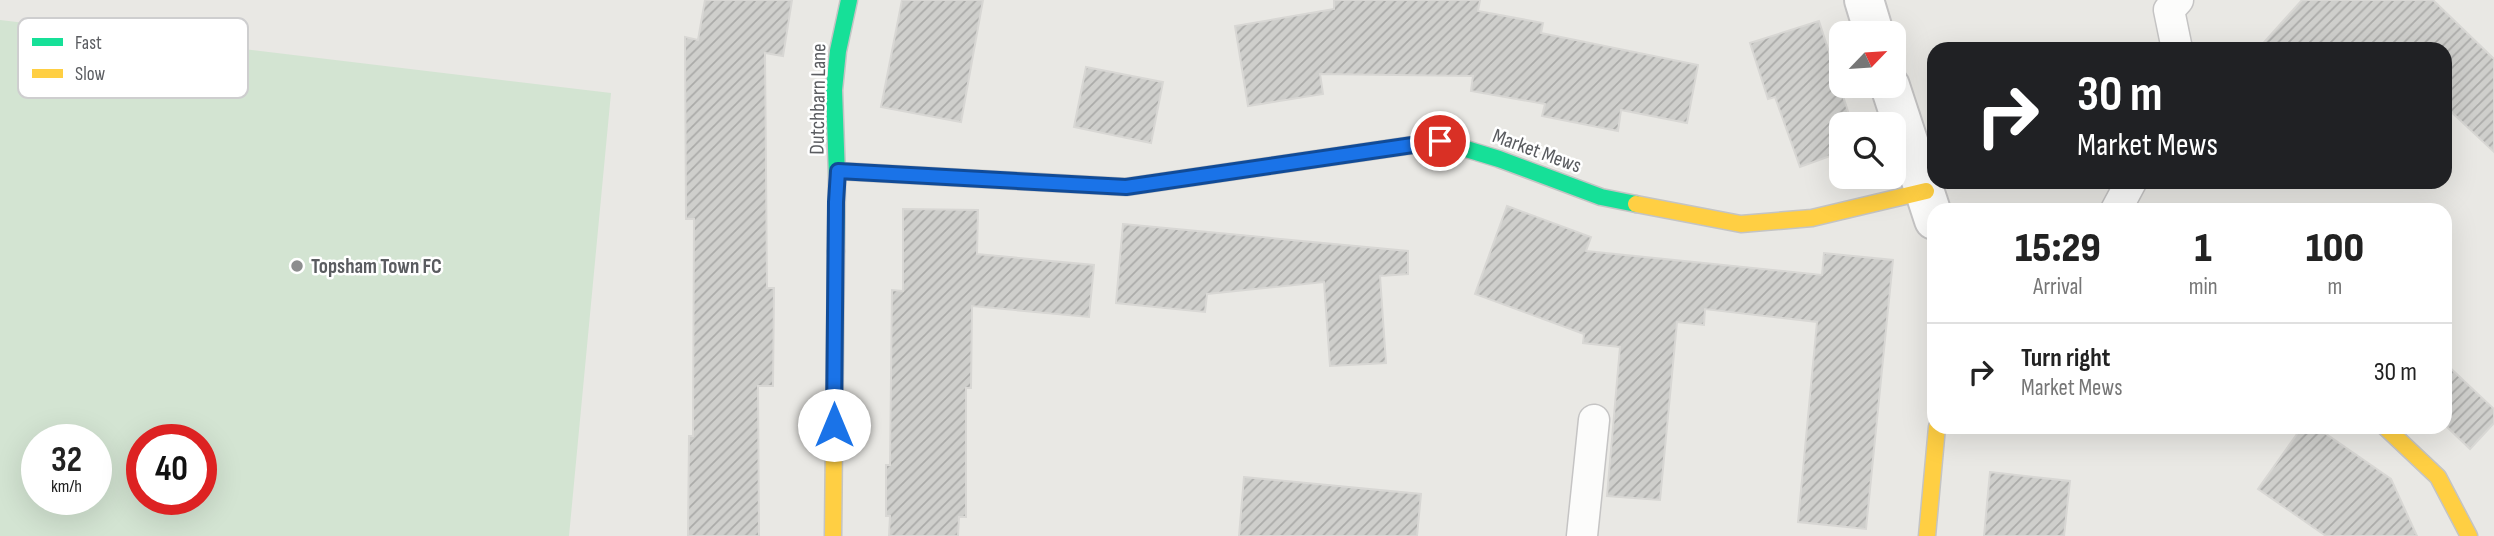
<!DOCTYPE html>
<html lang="en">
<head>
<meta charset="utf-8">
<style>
  :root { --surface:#fff; --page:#f2f2f2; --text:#222; --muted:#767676; --line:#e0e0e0 }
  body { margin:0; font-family:"Sofia Sans Condensed",sans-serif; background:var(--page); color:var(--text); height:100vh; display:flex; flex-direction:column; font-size:26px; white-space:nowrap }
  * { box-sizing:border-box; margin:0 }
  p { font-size:23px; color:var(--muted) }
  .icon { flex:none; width:38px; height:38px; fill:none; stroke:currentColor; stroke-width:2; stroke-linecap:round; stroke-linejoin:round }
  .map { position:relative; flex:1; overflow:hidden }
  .side { position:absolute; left:1927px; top:203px; width:525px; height:231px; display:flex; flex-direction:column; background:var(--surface); border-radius:21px; box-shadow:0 7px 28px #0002 }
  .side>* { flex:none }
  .top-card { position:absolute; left:1927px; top:42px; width:525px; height:147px; border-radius:21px; box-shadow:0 7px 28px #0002; background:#202124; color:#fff; overflow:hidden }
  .needle { width:46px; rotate:65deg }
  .tools { position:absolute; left:1829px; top:21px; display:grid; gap:14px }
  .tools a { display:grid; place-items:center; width:77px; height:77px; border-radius:14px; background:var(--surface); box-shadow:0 7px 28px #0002; font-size:35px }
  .speed { position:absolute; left:21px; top:424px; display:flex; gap:14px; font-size:35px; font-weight:700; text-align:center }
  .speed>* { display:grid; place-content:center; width:91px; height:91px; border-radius:50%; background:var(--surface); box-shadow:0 7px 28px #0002; line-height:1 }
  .speed small { font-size:18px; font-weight:400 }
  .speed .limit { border:10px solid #d22; background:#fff; color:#111 }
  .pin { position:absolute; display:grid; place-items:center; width:60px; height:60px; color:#fff; margin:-30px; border:4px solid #fff; border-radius:50%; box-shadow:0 2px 7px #0007 }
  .me { position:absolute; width:77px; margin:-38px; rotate:0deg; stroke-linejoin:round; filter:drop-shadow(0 0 5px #0008) }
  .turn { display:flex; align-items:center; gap:24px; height:147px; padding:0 35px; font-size:32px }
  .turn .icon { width:91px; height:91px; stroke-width:2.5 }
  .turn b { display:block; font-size:49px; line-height:60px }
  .eta { display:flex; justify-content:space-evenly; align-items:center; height:119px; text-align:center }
  .eta b { font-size:42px; font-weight:800; line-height:49px }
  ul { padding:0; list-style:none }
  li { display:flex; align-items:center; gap:21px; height:98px; padding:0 35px; border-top:2px solid var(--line) }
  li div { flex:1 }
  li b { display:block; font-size:26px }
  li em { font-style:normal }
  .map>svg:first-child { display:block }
  .pitch { fill:#d3e4d2; fill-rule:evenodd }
  .building { fill:url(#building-hatch); stroke:#d8d7d4; stroke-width:2 }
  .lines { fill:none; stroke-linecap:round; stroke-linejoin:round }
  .lane-casing { stroke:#c5c4c4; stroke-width:33 }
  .street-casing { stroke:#c5c4c4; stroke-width:42 }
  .fast-casing { stroke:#c4c4c4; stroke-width:19 }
  .slow-casing { stroke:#c4c4c4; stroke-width:19 }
  .lane { stroke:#fcfcfb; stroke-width:30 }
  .street { stroke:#fcfcfb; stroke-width:38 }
  .fast { stroke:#16e098; stroke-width:16 }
  .slow { stroke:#ffcf43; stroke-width:16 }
  .route-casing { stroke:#114b97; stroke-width:18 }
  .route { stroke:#1a73e8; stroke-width:12 }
  .poi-dot { fill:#8c8d8e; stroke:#fff; stroke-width:2.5 }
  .labels { text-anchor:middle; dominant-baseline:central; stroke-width:5; stroke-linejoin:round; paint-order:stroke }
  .street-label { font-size:21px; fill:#5a5c60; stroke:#fff }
  .poi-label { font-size:21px; font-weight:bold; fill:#5a5c60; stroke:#fff; text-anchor:start }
  .key { fill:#fff; stroke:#cececf; stroke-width:2 }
  .key-label { font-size:19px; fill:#5a5c60 }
</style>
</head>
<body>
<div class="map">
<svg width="2494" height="536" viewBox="0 0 2494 536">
  <defs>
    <pattern id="building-hatch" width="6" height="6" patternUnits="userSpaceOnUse" patternTransform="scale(1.75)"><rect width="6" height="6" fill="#cfcfcc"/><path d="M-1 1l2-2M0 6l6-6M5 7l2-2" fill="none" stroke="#ababa9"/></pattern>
  </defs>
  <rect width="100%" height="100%" fill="#e9e8e4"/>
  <path class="pitch" d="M 0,20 L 611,93 L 569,536 L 0,536 ZM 37,439 L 96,439 L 96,499 L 37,499 ZM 142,439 L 201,439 L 201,499 L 142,499 Z"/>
  <g class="building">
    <path d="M 705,0 L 792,0 L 783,56 L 765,53 L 767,288 L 774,288 L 773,386 L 758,386 L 759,536 L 688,536 L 689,436 L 693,436 L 694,219 L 686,219 L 685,37 L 698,40 Z"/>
    <path d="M 902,0 L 983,0 L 961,122 L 881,107 Z"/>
    <path d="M 1334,0 L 1480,0 L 1478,11 L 1543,23 L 1541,33 L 1698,65 L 1687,123 L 1621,110 L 1618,131 L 1542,116 L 1545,104 L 1471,91 L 1473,76 L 1320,74 L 1323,94 L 1248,106 L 1235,26 L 1334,9 Z"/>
    <path d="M 2302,0 L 2433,0 L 2494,59 L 2494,152 L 2445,106 L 2445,49 L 2258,49 Z"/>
    <path d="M 1819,21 L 1852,124 L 1841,124 L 1841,152 L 1800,167 L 1775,97 L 1768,99 L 1750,43 Z"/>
    <path d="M 1086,67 L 1163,82 L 1151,143 L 1074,127 Z"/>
    <path d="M 1507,206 L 1591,237 L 1586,251 L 1822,275 L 1824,253 L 1893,260 L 1866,529 L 1798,522 L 1817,322 L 1705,309 L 1704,325 L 1677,322 L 1660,500 L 1607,496 L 1620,347 L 1583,343 L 1584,334 L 1475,294 Z"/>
    <path d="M 903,209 L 978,210 L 977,254 L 1094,265 L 1089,317 L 972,306 L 971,388 L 966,388 L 966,517 L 959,517 L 958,536 L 889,536 L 890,516 L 886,516 L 886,465 L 890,465 L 892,290 L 903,291 Z"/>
    <path d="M 1123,224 L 1408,251 L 1408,274 L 1380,276 L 1386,363 L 1330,366 L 1324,282 L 1207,294 L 1205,312 L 1116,303 Z"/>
    <path d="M 2445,363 L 2494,409 L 2494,423 L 2470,449 L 2445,425 Z"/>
    <path d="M 2302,427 L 2316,427 L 2391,479 L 2417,536 L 2326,536 L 2258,489 Z"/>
    <path d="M 1990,472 L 2070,481 L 2064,536 L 1984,536 Z"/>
    <path d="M 1244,477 L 1421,494 L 1417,536 L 1239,536 Z"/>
  </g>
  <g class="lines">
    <g class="lane-casing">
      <g id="lane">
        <path d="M 2177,49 L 2169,10 L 2178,0"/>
        <path d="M 2116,210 L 2131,182"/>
        <path d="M 1582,536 L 1594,420"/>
      </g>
    </g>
    <g class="street-casing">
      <g id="street">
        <path d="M 1864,0 L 1874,33"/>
        <path d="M 1890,86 L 1934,220"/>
      </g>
    </g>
    <g class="fast-casing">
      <g id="fast">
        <path d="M 838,171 L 1126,187 L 1440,141 L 1499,159 L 1601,197 L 1636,204"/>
        <path d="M 836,251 L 837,177 L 834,90 L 838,51 L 849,0"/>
      </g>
    </g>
    <g class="slow-casing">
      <g id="slow">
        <path d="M 1636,204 L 1741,224 L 1812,218 L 1926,191"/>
        <path d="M 2385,427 L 2438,477 L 2469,536"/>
        <path d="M 833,536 L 836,251"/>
        <path d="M 1927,536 L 1937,427"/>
      </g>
    </g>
    <use href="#lane" class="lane"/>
    <use href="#street" class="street"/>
    <use href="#fast" class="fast"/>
    <use href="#slow" class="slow"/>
  </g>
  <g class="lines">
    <g class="route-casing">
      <path id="route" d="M 834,425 L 836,202 L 838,171 L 1126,187 L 1440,141"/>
    </g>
    <use href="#route" class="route"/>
  </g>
  <circle class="poi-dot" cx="297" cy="266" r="7"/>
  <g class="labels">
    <g class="street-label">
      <text transform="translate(818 99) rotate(-89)">Dutchbarn Lane</text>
      <text transform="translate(1537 151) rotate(20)">Market Mews</text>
    </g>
    <g class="poi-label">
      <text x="311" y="266">Topsham Town FC</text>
    </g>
  </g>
  <rect x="18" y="18" width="230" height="80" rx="10" class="key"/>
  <rect x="32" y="38" width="31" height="8" fill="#16e098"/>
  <rect x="32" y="69" width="31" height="9" fill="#ffcf43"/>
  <g class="key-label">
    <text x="75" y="49">Fast</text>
    <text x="75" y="80">Slow</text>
  </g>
</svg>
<div class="tools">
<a><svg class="needle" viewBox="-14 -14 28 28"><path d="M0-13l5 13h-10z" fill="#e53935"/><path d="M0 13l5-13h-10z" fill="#767676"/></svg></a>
<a><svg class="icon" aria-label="search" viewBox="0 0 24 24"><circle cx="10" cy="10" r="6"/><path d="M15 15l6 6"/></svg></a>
</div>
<div class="speed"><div>32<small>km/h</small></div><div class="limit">40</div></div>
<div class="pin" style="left:1440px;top:141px;background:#d93025"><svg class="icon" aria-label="arrive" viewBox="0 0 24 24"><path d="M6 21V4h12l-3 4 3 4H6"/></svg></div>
<svg class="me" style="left:834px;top:425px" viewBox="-20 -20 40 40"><circle r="19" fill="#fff"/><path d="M0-13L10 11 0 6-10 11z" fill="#1a73e8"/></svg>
<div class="top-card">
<div class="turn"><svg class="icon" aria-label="right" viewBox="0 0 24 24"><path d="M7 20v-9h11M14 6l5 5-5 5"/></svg><div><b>30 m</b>Market Mews</div></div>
</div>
<section class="side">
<div class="eta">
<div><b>15:29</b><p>Arrival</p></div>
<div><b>1</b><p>min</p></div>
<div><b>100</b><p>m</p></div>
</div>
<ul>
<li><svg class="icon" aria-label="right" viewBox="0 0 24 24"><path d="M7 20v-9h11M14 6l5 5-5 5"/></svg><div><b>Turn right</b><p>Market Mews</p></div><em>30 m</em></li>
</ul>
</section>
</div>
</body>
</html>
